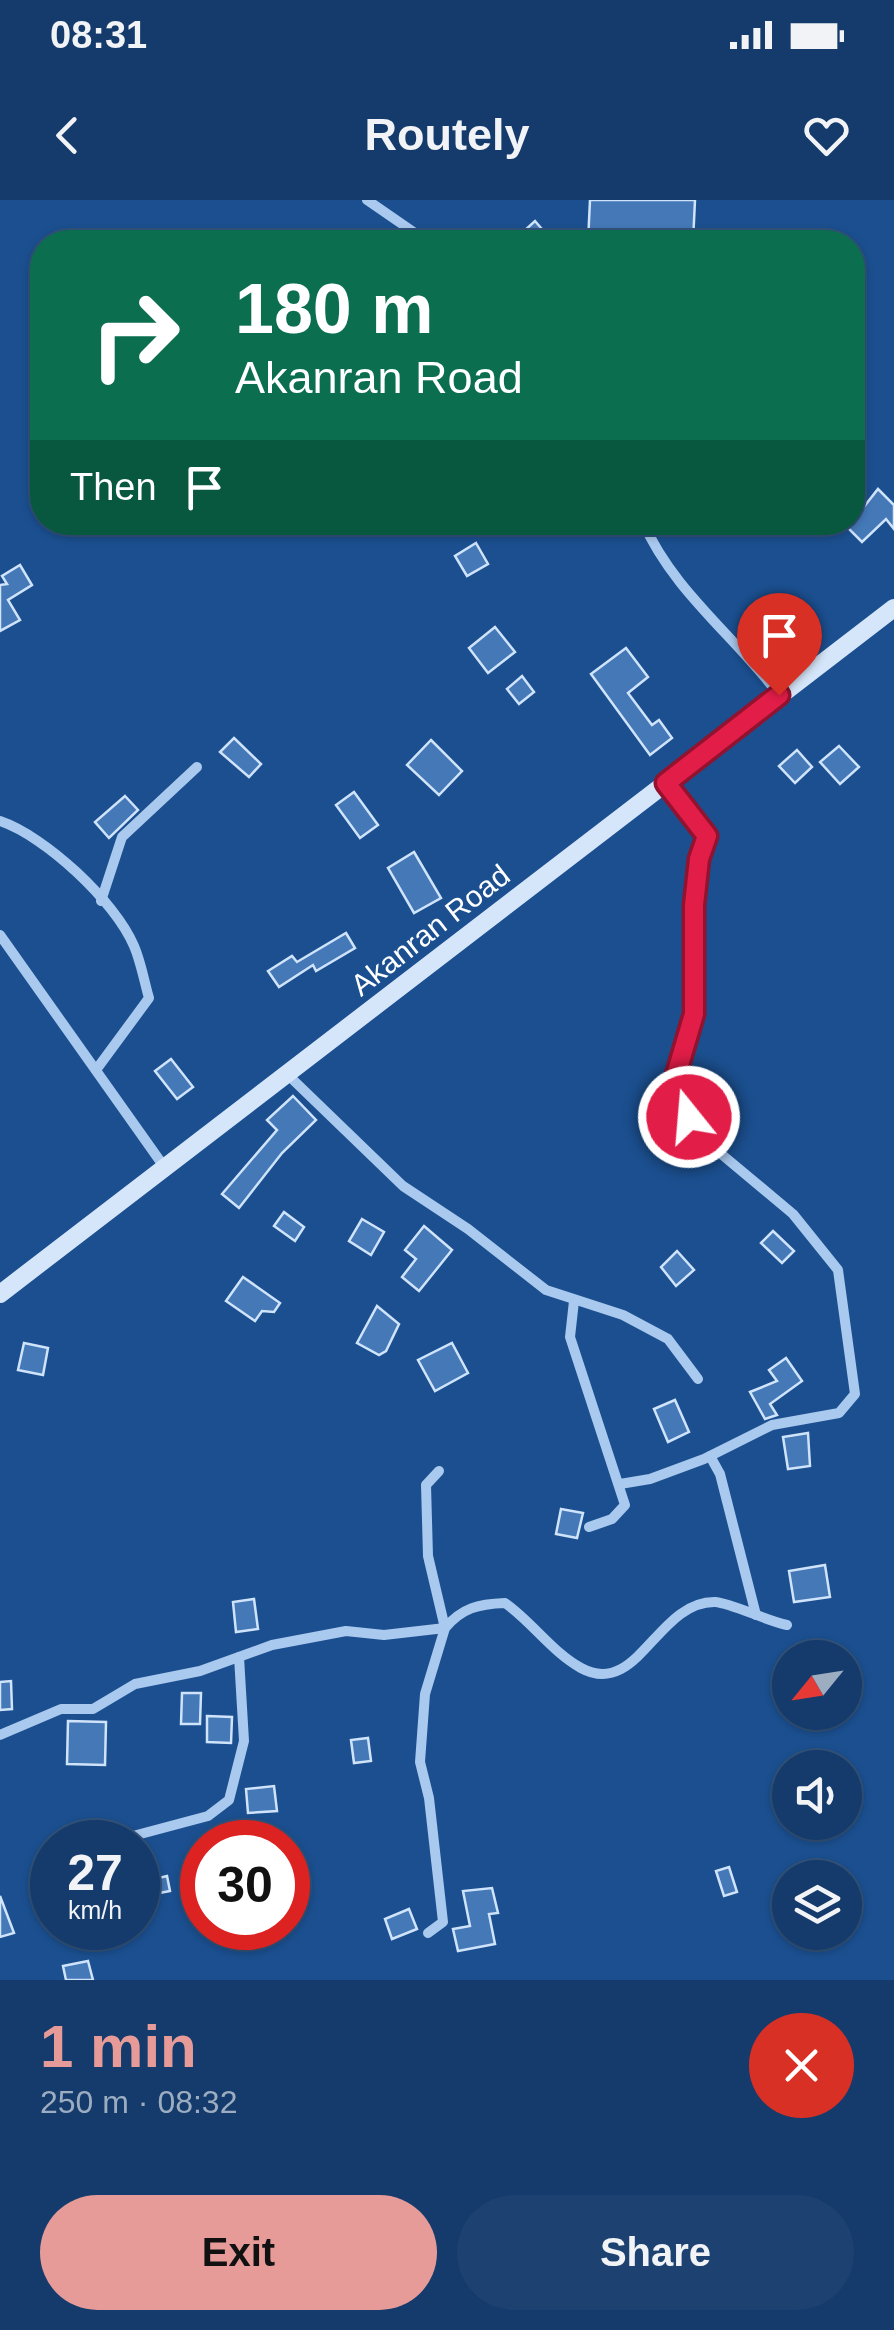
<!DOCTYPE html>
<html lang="en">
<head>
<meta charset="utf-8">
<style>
  :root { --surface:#143b6b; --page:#1d4271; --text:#f1f3f6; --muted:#9dadc1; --line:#33557e; --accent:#e69b98 }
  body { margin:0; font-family:Arial,sans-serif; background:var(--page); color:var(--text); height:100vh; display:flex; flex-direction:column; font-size:38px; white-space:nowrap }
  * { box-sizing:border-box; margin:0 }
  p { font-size:32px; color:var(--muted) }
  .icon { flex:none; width:55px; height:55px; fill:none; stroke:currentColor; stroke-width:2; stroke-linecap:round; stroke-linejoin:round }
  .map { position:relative; height:1780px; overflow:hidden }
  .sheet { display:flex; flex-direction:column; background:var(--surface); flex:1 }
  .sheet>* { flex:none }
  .top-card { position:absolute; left:30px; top:30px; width:835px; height:305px; border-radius:40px; box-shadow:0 2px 8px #0004,0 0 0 2px var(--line); background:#0b6e4f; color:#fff; overflow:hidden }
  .needle { width:65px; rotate:240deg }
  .controls { position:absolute; left:772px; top:1440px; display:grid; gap:20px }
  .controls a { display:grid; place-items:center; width:90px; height:90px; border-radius:50%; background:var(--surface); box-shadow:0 2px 8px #0004,0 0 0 2px var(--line); font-size:50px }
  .speed { position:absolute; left:30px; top:1620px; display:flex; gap:20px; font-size:50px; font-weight:700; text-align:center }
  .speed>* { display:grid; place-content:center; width:130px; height:130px; border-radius:50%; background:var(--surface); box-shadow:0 2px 8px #0004,0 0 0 2px var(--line); line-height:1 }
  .speed small { font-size:25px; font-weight:400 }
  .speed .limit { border:15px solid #d22; background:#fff; color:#111 }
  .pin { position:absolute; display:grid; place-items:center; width:85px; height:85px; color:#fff; margin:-102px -42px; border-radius:50% 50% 50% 0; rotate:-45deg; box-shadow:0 0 10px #0007 }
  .pin .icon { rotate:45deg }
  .me { position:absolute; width:110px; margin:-55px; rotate:343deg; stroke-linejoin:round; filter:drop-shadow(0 0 8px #0008) }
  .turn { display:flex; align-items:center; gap:35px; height:210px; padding:0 40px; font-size:45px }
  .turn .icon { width:130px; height:130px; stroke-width:2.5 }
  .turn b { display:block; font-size:70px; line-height:85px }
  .then { display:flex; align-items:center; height:95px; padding:0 40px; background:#0003; gap:20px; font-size:38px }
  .round { display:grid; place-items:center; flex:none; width:105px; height:105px; border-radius:52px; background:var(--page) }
  .summary { display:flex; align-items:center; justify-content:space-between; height:170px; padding:0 40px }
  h1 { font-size:60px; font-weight:800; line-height:75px; color:var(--accent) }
  .action { display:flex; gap:20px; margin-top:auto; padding:20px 40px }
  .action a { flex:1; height:115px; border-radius:60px; background:var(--accent); color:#111; font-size:40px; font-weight:800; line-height:115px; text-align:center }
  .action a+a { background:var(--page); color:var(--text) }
  .status { display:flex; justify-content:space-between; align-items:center; height:70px; padding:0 50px; background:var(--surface); direction:ltr }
  .status svg { height:28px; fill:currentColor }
  header { display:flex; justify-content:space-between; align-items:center; height:130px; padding:0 40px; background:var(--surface); font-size:45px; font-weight:800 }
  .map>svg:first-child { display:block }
  .building { fill:#4478b7; stroke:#cfe3fa; stroke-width:2.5 }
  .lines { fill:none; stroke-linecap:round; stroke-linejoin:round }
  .minor { stroke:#a9c9ee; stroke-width:10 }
  .secondary { stroke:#d6e6fa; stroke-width:18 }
  .route-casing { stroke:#92132f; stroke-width:25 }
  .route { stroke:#e11d48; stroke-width:18 }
  .labels { text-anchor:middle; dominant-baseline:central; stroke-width:8; stroke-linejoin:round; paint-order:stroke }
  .street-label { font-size:30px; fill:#fff; stroke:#1b4f8f }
</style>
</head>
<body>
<div class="status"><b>08:31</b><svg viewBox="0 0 49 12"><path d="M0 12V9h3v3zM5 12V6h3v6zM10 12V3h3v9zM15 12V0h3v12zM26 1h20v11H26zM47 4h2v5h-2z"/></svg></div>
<header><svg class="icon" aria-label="back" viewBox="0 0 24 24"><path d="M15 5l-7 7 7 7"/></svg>Routely<svg class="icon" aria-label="heart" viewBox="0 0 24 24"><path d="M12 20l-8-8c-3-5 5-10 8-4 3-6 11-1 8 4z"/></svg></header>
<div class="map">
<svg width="894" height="1780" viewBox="0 0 894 1780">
  <rect width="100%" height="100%" fill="#1b4f8f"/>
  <g class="building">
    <path d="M 590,0 L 695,0 L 693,42 L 588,42 Z"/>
    <path d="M 535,21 L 553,42 L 512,42 Z"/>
    <path d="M 878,289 L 894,305 L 894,329 L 886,319 L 862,342 L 845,325 L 852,322 Z"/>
    <path d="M 476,343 L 488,364 L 467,376 L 455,356 Z"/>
    <path d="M 20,365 L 32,385 L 8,400 L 20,420 L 0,431 L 0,385 L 7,384 L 2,376 Z"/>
    <path d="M 495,427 L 515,452 L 488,473 L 469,448 Z"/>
    <path d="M 626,448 L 648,477 L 628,493 L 652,525 L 659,520 L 672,538 L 650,555 L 591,474 Z"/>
    <path d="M 522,476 L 534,492 L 519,504 L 507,489 Z"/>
    <path d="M 234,538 L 261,564 L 249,577 L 220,552 Z"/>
    <path d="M 431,540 L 462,571 L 439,595 L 407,565 Z"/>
    <path d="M 839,546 L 859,567 L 840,584 L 820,562 Z"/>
    <path d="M 797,550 L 812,567 L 795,583 L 779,566 Z"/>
    <path d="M 354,592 L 378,625 L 360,638 L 336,605 Z"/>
    <path d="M 125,596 L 138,610 L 109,638 L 95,622 Z"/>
    <path d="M 414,652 L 441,698 L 414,713 L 388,668 Z"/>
    <path d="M 346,733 L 355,748 L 316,771 L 313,765 L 279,787 L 268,771 L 292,756 L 297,762 Z"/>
    <path d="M 171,859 L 193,887 L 177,899 L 155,871 Z"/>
    <path d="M 293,896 L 316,920 L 282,953 L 239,1008 L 222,994 L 277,930 L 267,920 Z"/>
    <path d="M 284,1012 L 304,1027 L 295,1041 L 274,1026 Z"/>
    <path d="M 362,1019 L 384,1032 L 371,1055 L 349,1041 Z"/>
    <path d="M 424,1026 L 452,1050 L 419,1091 L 402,1077 L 416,1059 L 405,1050 Z"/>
    <path d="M 773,1031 L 794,1051 L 782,1063 L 761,1043 Z"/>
    <path d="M 677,1051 L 694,1070 L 676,1086 L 661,1067 Z"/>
    <path d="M 243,1077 L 280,1103 L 274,1112 L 262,1111 L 255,1121 L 226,1101 Z"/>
    <path d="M 377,1106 L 399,1124 L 386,1151 L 379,1155 L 357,1143 Z"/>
    <path d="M 24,1143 L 48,1148 L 43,1175 L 18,1170 Z"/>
    <path d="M 452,1143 L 468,1173 L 435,1191 L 418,1160 Z"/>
    <path d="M 786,1158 L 802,1181 L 770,1204 L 777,1215 L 765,1219 L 750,1192 L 777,1181 L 769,1170 Z"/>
    <path d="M 675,1200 L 689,1232 L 668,1242 L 654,1209 Z"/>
    <path d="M 808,1233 L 810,1266 L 788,1269 L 783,1237 Z"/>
    <path d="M 561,1309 L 583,1313 L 577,1338 L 556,1334 Z"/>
    <path d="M 825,1365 L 830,1397 L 794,1402 L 789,1371 Z"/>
    <path d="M 254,1399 L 258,1429 L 236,1432 L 233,1402 Z"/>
    <path d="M 11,1481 L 12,1509 L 0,1510 L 0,1482 Z"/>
    <path d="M 182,1493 L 201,1493 L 200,1524 L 181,1524 Z"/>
    <path d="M 207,1516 L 232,1517 L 231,1543 L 207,1542 Z"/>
    <path d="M 68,1521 L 106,1522 L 105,1565 L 67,1564 Z"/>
    <path d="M 368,1538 L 371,1561 L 354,1563 L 351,1540 Z"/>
    <path d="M 274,1586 L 277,1611 L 248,1613 L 246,1589 Z"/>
    <path d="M 729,1667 L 737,1692 L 724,1696 L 716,1671 Z"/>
    <path d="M 167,1676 L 170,1691 L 149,1695 L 146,1681 Z"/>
    <path d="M 492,1688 L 498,1713 L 489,1714 L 495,1744 L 458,1751 L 453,1729 L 470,1726 L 463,1691 Z"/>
    <path d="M 0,1696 L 14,1733 L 0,1737 Z"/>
    <path d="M 409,1709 L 417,1729 L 392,1739 L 385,1719 Z"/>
    <path d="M 88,1761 L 93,1780 L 66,1780 L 63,1766 Z"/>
  </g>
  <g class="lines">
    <g class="minor">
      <path d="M 367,0 L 428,42"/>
      <path d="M 643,322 C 673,391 735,436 779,495"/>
      <path d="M 0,621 C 45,636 115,701 134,746 C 141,762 144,781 149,798 L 96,870"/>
      <path d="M 101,701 L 122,637 L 197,567"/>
      <path d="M 0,735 L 165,968"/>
      <path d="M 288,875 L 403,986 L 468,1029 L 546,1090 L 623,1115 L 668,1139 L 698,1179"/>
      <path d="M 574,1101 L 570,1137 L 625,1305 L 612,1319 L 589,1327"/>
      <path d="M 710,1256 L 720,1274 L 756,1415"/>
      <path d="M 620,1284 L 650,1279 L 704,1259 L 772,1225 L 839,1213 L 855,1194 L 838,1070 L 793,1014 L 714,948 L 671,892 L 694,814 L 694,705 L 699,659 L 707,637 L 666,583"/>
      <path d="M 0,1535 L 61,1509 L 93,1509 L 135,1484 L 200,1471 L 272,1445 L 346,1431 L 384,1435 L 445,1428 C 462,1408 478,1404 505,1403 C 532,1422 552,1452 581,1468 C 638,1499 657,1401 715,1402 C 731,1403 767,1421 787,1425"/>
      <path d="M 80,1633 L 133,1636 L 208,1616 L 229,1600 L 244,1541 L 239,1457"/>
      <path d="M 428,1733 L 443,1722 L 429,1598 L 420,1562 L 425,1494 L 445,1428 L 428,1356 L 426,1285 L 439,1271"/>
    </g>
    <path class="secondary" d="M 0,1094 L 894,408"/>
  </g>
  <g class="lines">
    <g class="route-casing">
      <path id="route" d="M 689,917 L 671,892 L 694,814 L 694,705 L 699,659 L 707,636 L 666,583 L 779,495"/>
    </g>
    <use href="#route" class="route"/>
  </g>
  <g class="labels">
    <g class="street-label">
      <text transform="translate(430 730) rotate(-38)">Akanran Road</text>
    </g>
  </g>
</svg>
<div class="controls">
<a><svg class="needle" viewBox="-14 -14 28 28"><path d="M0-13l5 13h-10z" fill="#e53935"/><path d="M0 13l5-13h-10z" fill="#9dadc1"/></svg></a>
<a><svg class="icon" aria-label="sound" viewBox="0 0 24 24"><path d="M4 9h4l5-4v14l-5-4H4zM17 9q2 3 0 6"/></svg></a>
<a><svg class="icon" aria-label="layers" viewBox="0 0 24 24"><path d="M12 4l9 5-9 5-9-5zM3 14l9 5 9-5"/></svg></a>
</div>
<div class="speed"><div>27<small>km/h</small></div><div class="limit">30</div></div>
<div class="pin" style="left:779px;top:495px;background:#d93025"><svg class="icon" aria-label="arrive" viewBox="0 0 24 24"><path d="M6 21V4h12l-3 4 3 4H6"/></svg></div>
<svg class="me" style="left:689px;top:917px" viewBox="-20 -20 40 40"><circle r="17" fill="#e11d48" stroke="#fff" stroke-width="3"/><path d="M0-11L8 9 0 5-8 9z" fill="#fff"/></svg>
<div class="top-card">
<div class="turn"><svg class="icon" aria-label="right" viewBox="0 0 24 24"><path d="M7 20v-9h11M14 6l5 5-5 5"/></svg><div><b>180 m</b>Akanran Road</div></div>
<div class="then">Then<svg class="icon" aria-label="arrive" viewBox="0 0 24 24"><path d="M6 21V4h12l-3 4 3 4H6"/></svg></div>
</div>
</div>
<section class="sheet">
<div class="summary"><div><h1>1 min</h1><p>250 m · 08:32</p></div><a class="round" style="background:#d93025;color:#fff"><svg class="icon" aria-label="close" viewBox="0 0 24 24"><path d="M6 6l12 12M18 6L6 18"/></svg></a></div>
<div class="action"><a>Exit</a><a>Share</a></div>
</section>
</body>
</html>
